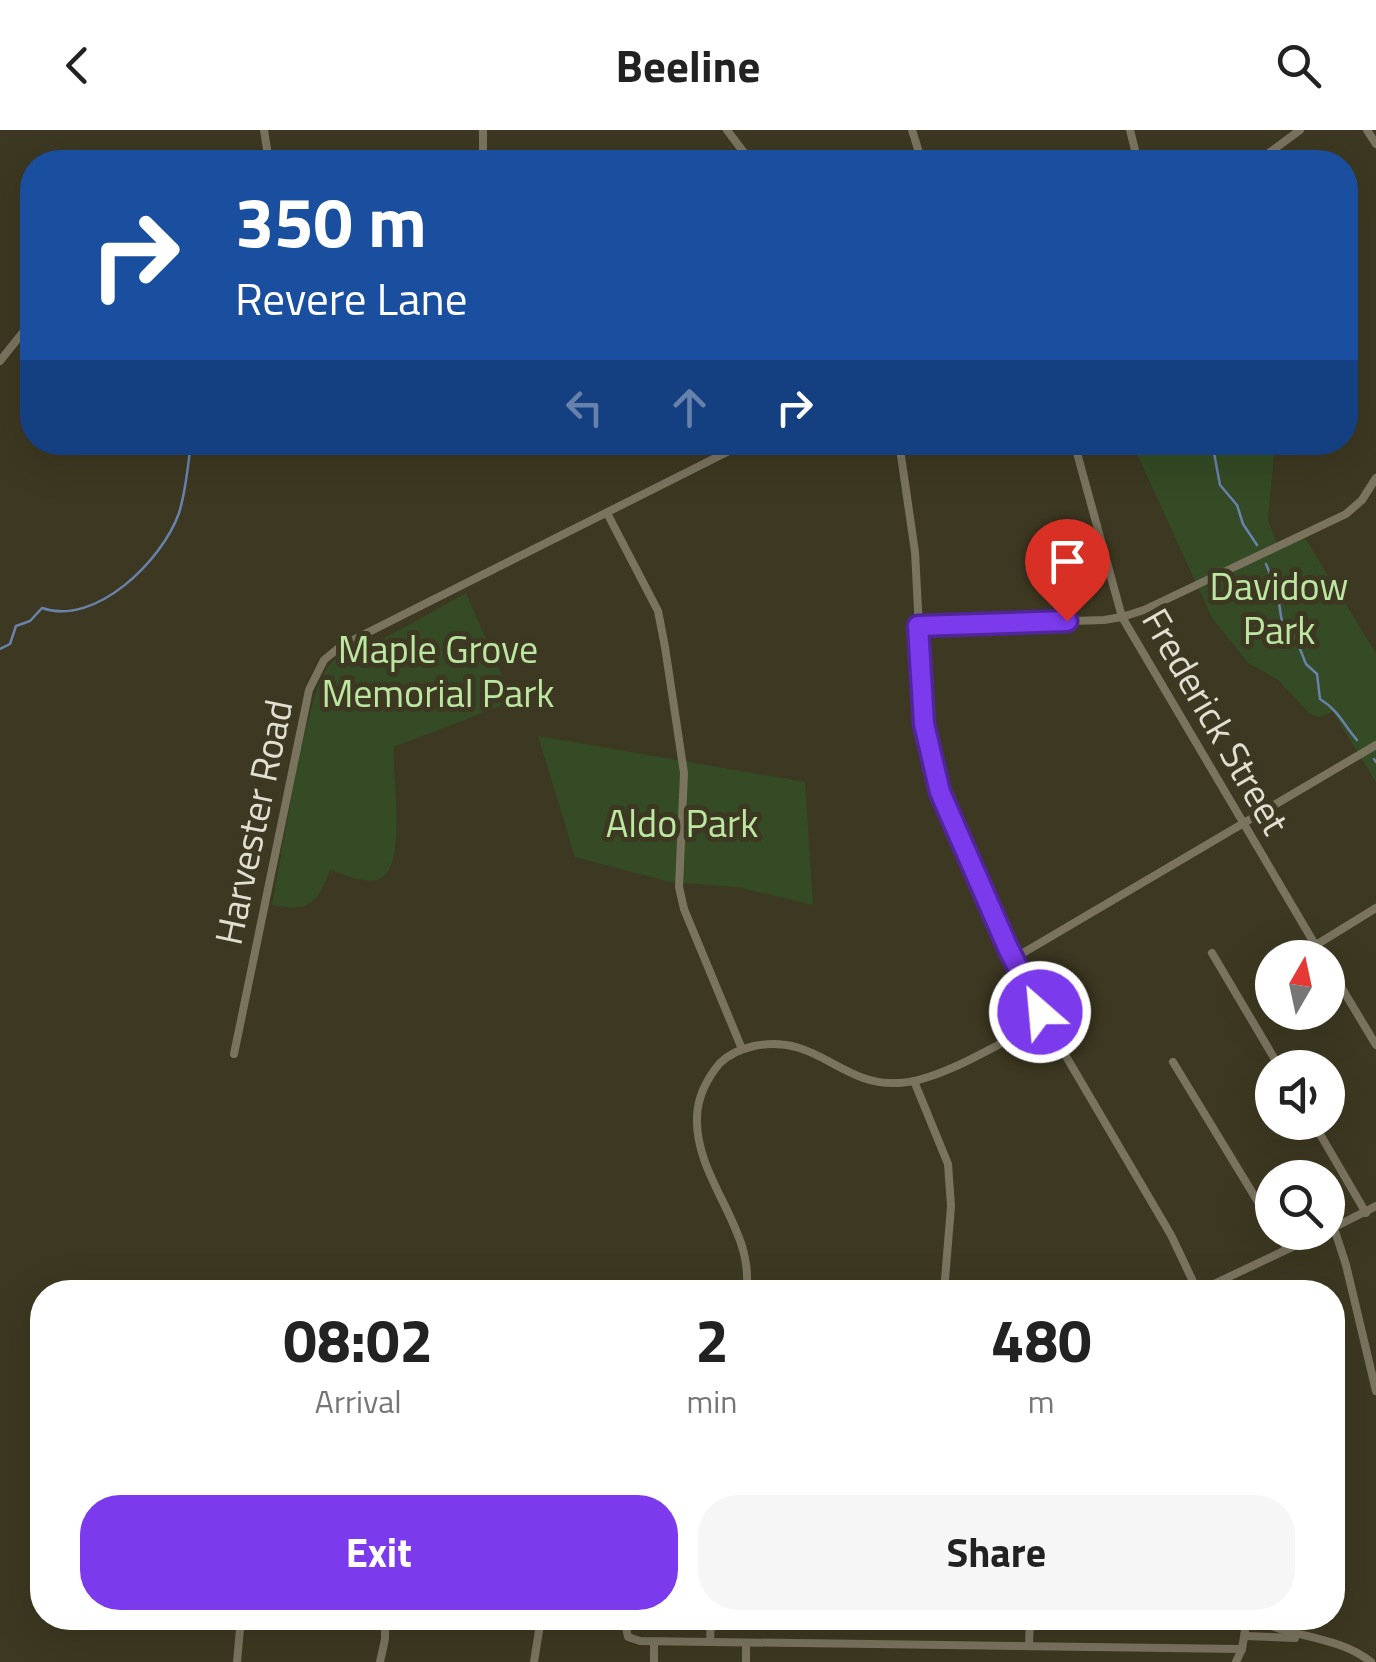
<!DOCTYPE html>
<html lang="en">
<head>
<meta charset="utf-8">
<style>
  :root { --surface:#fff; --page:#f6f6f6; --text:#222; --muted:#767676; --accent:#7c3aed }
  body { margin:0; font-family:"Titillium Web",sans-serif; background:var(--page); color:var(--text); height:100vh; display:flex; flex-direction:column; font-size:38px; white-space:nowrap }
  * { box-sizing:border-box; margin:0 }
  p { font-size:32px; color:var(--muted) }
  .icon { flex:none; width:55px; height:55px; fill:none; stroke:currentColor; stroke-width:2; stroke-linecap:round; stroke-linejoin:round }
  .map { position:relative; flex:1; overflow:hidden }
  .details { position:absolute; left:30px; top:1150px; width:1315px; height:350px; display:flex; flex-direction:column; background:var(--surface); border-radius:40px; box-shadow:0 10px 40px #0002 }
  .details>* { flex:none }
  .guide { position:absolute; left:20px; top:20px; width:1338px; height:305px; border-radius:40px; box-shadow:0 10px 40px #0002; background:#1a4fa0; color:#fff; overflow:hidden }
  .needle { width:65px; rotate:9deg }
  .controls { position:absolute; left:1255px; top:810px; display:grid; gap:20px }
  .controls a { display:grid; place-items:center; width:90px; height:90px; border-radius:50%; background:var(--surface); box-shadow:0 10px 40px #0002; font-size:50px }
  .pin { position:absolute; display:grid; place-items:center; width:85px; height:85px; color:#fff; margin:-102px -42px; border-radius:50% 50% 50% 0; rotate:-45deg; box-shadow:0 0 10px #0007 }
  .pin .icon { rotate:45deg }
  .me { position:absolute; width:110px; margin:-55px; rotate:333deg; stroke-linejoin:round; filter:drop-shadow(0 0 8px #0008) }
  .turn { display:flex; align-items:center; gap:35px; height:210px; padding:0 50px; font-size:45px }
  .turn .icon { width:130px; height:130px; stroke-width:2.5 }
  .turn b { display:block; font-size:70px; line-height:85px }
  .lanes { display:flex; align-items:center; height:95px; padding:0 50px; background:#0003; justify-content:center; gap:50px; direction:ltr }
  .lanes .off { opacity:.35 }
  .eta { display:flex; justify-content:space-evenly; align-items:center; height:170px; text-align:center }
  .eta b { font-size:60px; font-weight:700; line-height:70px }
  .cta { display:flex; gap:20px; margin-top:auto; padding:20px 50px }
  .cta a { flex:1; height:115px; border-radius:40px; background:var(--accent); color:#fff; font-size:40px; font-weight:700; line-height:115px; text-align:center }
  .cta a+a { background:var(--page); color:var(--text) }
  header { display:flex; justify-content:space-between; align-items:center; height:130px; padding:0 50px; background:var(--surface); font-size:45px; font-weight:700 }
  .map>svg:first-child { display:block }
  .green { fill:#344b25 }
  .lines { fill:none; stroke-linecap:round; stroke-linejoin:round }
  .stream { stroke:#6982ac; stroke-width:2.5 }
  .minor { stroke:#7a745f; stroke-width:8 }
  .route-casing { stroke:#51269a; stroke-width:25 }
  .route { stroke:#7c3aed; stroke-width:18 }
  .labels { text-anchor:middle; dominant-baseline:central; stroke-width:10; stroke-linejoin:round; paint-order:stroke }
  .park-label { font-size:38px; fill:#bce6a2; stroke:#3d3821 }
  .street-label { font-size:38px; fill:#e1dfd1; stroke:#3d3821 }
</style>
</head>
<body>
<header><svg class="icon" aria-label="back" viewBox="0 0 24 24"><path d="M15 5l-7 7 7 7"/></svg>Beeline<svg class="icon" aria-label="search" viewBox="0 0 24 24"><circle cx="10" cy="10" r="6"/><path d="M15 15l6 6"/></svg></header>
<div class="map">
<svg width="1376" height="1532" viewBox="0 0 1376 1532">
  <rect width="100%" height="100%" fill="#3d3821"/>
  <g class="green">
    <path d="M 1132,313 L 1275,313 L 1268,390 L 1279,418 L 1305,408 L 1376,523 L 1376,652 L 1333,582 L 1318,587 L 1310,584 L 1277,549 L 1248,533 L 1212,488 Z"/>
    <path d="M 466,463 L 513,571 L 394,617 C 391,644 410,743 376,750 C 362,753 343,744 330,740 C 316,775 310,782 272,775 C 281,731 306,561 329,535 C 341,522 362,518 378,511 C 408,496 437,479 466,463 Z"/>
    <path d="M 538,606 L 805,652 L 813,775 L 737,757 L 670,752 L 575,727 Z"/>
  </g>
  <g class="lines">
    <g class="stream">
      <path d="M 1212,312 L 1220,355 L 1237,375 L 1243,394 L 1257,415"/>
      <path d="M 1266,434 L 1277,461 L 1282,492 L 1296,509 L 1306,534 L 1317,544 L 1320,569 C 1338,580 1344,595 1357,610"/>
      <path d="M 0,519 L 10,514 L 16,496 L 30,491 L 42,478 C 95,497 162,431 179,383 C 186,361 188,335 191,312"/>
      <path d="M 1374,629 L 1376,632"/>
    </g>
    <g class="minor">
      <path d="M 264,0 L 269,32"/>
      <path d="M 483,0 L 483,32"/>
      <path d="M 727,0 L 751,32"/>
      <path d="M 912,0 L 922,32"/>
      <path d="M 1130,0 L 1138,32"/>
      <path d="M 1367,0 L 1376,14"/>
      <path d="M 1257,32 L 1300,0"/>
      <path d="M 0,231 L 32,191"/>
      <path d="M 899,312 L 915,422 L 924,594 L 940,662 L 1008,819 L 1040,882 L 1171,1105 L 1198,1162"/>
      <path d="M 1074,312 L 1122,487 L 1323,828"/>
      <path d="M 607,383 L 658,481 L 665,517 L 684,643 L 679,757 L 684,779 L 742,919"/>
      <path d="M 918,496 L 1104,490 L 1122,487 L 1144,480 L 1346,384 L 1362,370 L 1376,348"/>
      <path d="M 1316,815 L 1376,778"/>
      <path d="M 1212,823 L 1280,938"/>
      <path d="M 1013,829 L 1376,615"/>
      <path d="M 1328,835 L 1376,915"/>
      <path d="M 234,924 L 309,560 L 324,530 L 341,516 L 747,312"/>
      <path d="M 1173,932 L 1272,1095"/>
      <path d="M 914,951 L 948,1034 L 951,1076 L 944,1162"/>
      <path d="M 1313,992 L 1366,1083"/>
      <path d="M 1334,1098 L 1346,1135 L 1376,1261"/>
      <path d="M 1331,1099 L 1376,1076"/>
      <path d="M 1277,1102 L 1287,1119"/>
      <path d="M 746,1162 C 756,1100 695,1050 697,988 C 697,968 707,948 720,933 C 730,923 741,919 754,916 C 817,903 840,956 898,953 C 940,952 1006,909 1045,890"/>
      <path d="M 1197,1162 L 1324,1102"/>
      <path d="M 624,1488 L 628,1507 L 640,1511 L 1242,1519"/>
      <path d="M 1253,1488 C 1290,1508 1337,1505 1371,1532"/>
      <path d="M 1245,1506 L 1295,1508"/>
      <path d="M 710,1511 L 711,1488"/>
      <path d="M 654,1512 L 654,1532"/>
      <path d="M 1029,1516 L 1030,1488"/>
      <path d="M 237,1532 L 241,1488"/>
      <path d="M 380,1532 L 385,1509 L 385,1488"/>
      <path d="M 534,1532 L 541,1488"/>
      <path d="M 746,1532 L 746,1513"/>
      <path d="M 1236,1532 L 1242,1519 L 1247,1488"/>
    </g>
  </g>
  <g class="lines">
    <g class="route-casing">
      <path id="route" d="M 1040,882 L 1008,818 L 940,662 L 924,594 L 918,496 L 1067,491"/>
    </g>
    <use href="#route" class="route"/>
  </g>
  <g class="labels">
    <g class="park-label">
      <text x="1279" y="456">Davidow<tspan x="1279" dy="44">Park</tspan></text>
      <text x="438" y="519">Maple Grove<tspan x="438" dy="44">Memorial Park</tspan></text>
      <text x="682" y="693">Aldo Park</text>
    </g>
    <g class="street-label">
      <text transform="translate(1216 591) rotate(60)">Frederick Street</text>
      <text transform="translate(253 692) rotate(-78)">Harvester Road</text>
    </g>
  </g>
</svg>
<div class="controls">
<a><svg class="needle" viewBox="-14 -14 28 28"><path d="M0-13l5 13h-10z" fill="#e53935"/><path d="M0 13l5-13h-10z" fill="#767676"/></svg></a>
<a><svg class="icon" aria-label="sound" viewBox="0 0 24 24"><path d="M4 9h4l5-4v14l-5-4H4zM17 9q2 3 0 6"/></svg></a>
<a><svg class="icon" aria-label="search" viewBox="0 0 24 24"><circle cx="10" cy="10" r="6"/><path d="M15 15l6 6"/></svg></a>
</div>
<div class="pin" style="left:1067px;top:491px;background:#d93025"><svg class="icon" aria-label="arrive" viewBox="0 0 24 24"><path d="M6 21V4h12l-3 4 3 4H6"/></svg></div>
<svg class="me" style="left:1040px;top:882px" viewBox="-20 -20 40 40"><circle r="17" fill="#7c3aed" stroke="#fff" stroke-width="3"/><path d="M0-11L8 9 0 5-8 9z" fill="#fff"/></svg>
<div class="guide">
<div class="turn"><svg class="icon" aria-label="right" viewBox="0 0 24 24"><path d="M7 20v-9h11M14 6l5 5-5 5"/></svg><div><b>350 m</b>Revere Lane</div></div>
<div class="lanes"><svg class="icon off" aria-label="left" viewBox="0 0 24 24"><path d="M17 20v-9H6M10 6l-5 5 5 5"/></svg><svg class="icon off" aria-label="ahead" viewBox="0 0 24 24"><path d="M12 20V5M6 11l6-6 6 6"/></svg><svg class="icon" aria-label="right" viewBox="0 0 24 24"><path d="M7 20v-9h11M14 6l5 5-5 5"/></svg></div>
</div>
<section class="details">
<div class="eta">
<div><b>08:02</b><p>Arrival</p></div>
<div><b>2</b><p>min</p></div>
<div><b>480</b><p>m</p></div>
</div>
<div class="cta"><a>Exit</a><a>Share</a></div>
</section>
</div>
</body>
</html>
